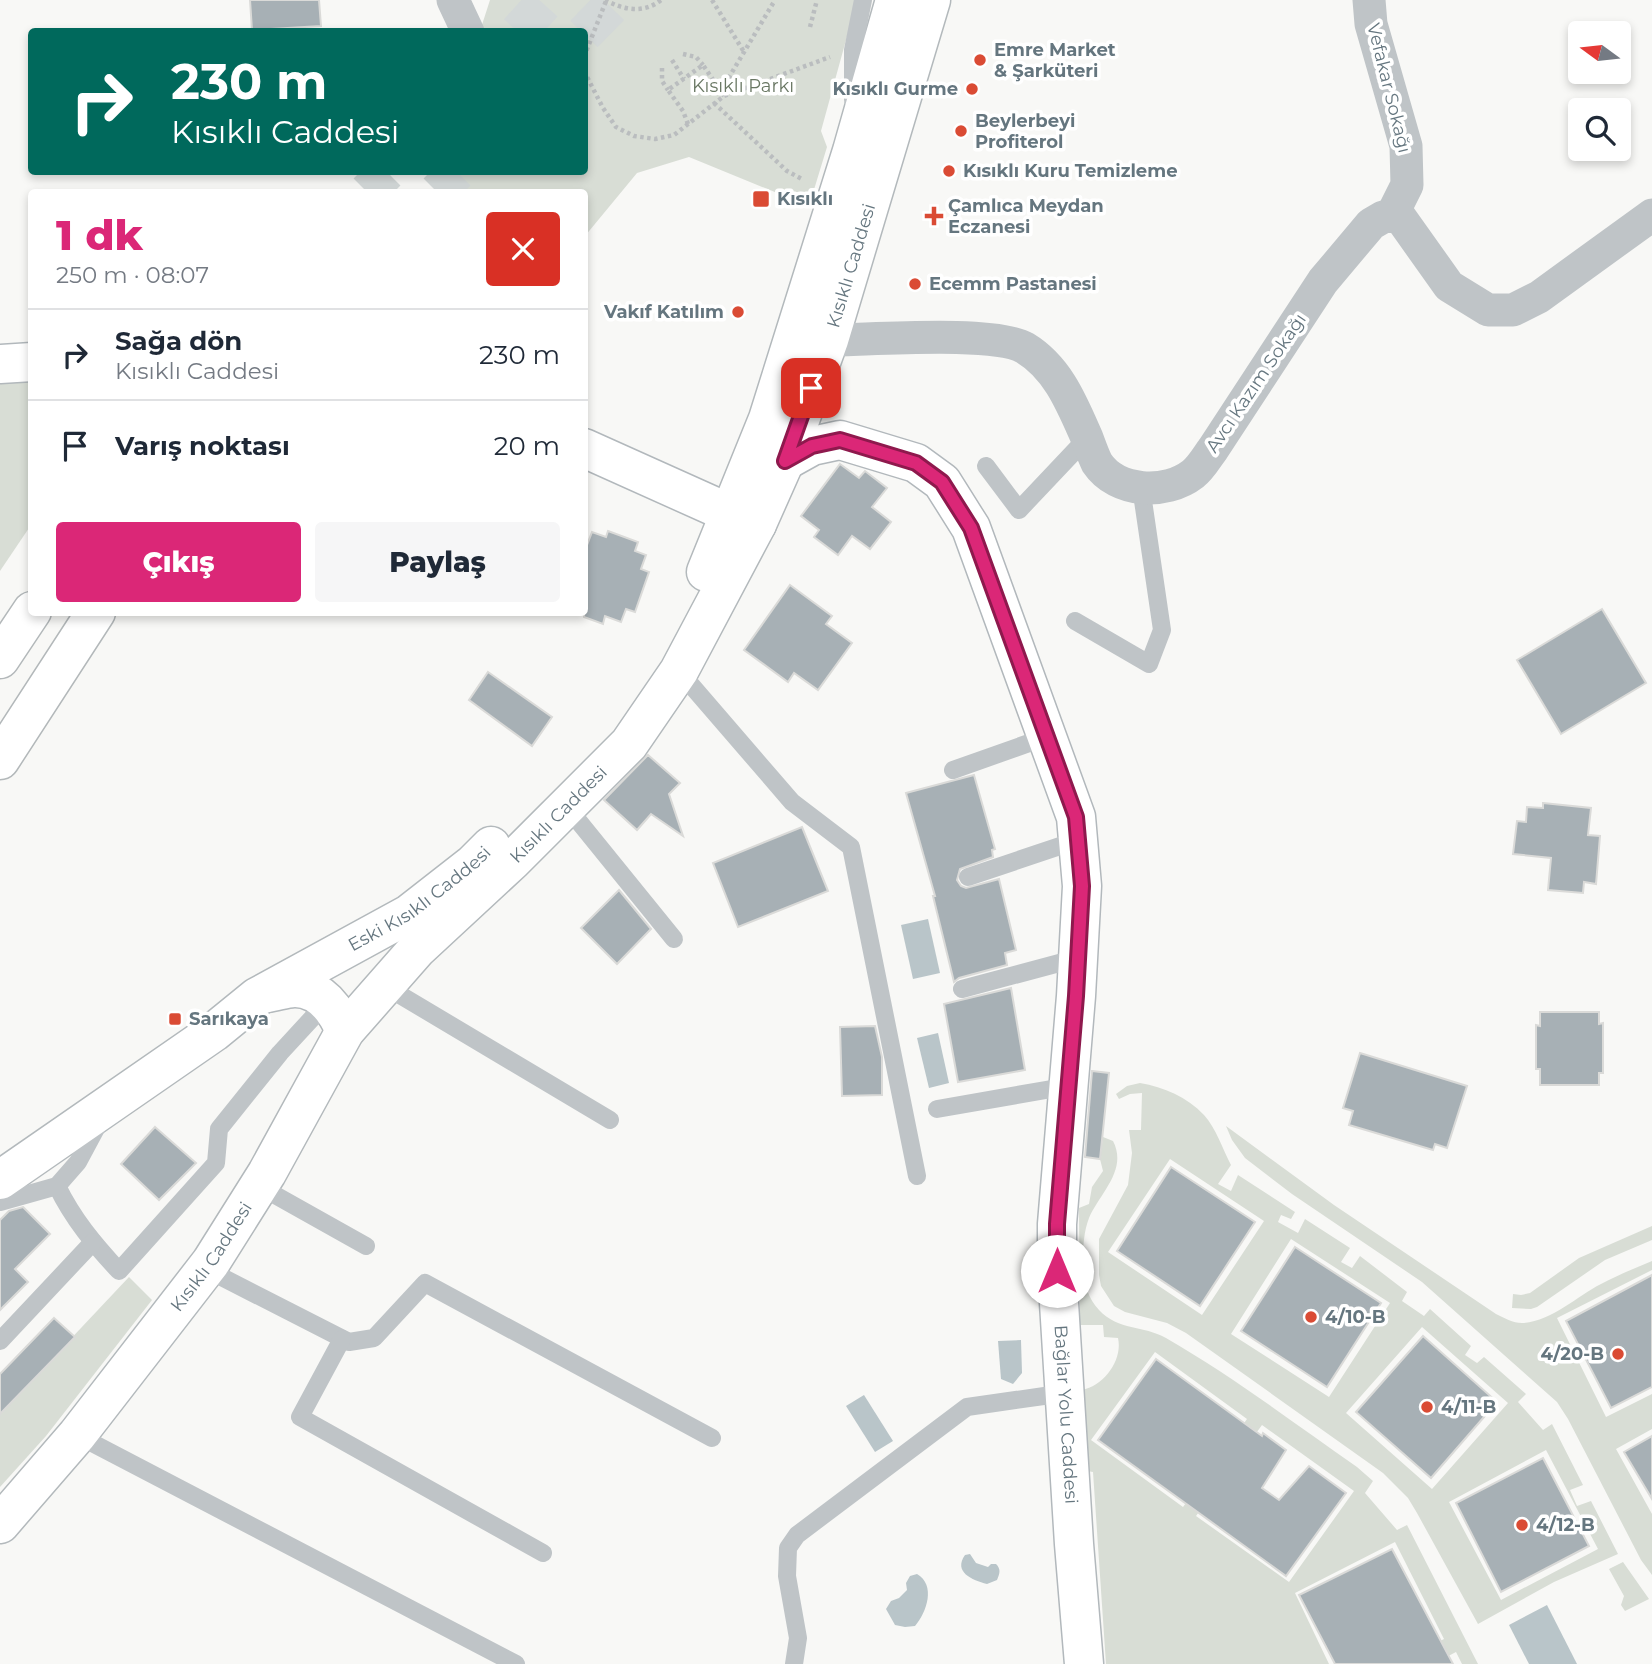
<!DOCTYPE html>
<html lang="tr">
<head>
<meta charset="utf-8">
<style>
  :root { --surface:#fff; --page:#f6f6f7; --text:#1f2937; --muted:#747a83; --line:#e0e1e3; --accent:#db2777 }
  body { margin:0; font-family:Montserrat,sans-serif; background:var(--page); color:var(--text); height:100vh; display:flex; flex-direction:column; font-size:26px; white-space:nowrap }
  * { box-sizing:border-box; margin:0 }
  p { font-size:23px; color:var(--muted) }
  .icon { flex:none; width:38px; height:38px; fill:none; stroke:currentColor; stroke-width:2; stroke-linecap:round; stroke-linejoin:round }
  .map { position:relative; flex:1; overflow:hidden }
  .panel { position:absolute; left:28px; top:189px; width:560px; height:427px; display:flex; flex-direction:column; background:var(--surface); border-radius:7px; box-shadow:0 4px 10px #0003 }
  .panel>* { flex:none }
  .top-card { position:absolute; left:28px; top:28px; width:560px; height:147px; border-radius:7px; box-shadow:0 4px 10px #0003; background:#00695c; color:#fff; overflow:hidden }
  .needle { width:46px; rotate:285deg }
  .fabs { position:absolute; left:1568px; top:21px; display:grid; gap:14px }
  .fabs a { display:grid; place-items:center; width:63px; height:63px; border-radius:7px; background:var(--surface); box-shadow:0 4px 10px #0003; font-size:35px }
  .pin { position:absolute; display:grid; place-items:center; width:60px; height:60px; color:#fff; margin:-30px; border-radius:14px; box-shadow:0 4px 10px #0006 }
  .me { position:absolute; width:77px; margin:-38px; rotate:0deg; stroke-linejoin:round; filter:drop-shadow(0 0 5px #0008) }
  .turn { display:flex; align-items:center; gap:24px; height:147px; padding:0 28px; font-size:32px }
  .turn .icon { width:91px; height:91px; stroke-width:2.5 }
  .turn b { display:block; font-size:49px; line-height:60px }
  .round { display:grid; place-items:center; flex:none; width:74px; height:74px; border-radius:7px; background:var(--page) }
  .head { display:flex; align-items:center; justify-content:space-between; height:119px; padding:0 28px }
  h1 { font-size:42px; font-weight:800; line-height:52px; color:var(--accent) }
  .cta { display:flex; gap:14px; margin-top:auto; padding:14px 28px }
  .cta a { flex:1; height:80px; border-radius:7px; background:var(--accent); color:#fff; font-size:28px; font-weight:800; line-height:80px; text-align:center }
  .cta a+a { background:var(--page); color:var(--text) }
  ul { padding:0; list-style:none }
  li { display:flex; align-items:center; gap:21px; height:91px; padding:0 28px; border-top:2px solid var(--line) }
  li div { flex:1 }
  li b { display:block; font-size:26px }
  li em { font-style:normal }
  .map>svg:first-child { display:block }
  .green { fill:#d8ddd5; fill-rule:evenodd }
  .water { fill:#b9c5c9 }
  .building { fill:#a7b0b5; stroke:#dadad8; stroke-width:2 }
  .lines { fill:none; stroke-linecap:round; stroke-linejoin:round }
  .highway-tunnel { stroke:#d3d8d8; stroke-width:38; stroke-dasharray:38 19; stroke-linecap:butt }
  .secondary-casing { stroke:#b2b8bc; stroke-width:41 }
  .primary-casing { stroke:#b3b9bc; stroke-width:41 }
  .highway-casing { stroke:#b3b8ba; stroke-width:41 }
  .path { stroke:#babdbf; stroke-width:4.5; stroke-dasharray:3.5 3.5; stroke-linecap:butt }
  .lane { stroke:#bfc4c7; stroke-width:18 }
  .street { stroke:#bfc4c7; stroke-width:33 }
  .secondary { stroke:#fff; stroke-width:38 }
  .primary { stroke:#fff; stroke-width:38 }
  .highway { stroke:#fff; stroke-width:38 }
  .route-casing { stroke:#8e194d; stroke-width:18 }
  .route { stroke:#db2777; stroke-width:12 }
  .poi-dot { fill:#da4b34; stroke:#fff; stroke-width:2.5 }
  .labels { text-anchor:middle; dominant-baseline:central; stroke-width:7; stroke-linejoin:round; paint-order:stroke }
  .poi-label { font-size:18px; font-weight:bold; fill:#65767f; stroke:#fff; text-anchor:start }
  .park-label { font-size:18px; fill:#697763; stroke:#fff }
  .street-label { font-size:18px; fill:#65767f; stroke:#fff }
</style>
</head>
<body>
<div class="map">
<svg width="1652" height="1664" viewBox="0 0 1652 1664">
  <rect width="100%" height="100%" fill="#f8f8f6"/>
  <g class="green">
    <path d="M 490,0 L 857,0 L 821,131 L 827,147 L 809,206 L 689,157 L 637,173 L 585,236 L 584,192 L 433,192 L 439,172 L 584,172 L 584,32 L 480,31 Z"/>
    <path d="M 31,381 L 31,525 L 0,571 L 0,383 Z"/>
    <path d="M 1140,1083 C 1164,1087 1187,1097 1204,1115 C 1216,1128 1223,1150 1231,1165 L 1218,1184 L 1231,1191 L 1238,1175 L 1295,1212 L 1291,1219 L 1281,1215 L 1278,1222 L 1298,1233 L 1305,1219 L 1350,1248 L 1341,1262 L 1352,1268 L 1360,1256 L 1407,1292 L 1402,1301 L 1424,1316 L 1430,1309 L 1471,1346 L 1465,1355 L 1477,1363 L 1484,1357 L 1526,1394 L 1518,1402 L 1543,1430 L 1552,1424 L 1583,1485 L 1570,1490 L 1577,1506 L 1591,1501 L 1618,1554 L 1554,1582 L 1478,1624 L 1417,1513 L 1408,1498 L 1383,1473 L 1186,1333 L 1167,1323 L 1125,1312 L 1114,1306 L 1101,1286 L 1099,1275 L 1099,1239 L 1128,1185 L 1132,1153 L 1129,1130 L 1141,1130 L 1142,1093 L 1130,1094 L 1119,1099 L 1116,1094 L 1127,1086 ZM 1170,1159 L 1264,1221 L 1202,1315 L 1108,1252 ZM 1291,1239 L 1390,1303 L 1329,1397 L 1231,1334 ZM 1422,1327 L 1508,1403 L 1432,1489 L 1346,1413 ZM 1546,1450 L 1598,1549 L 1501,1600 L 1449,1502 Z"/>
    <path d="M 1226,1126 L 1334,1205 L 1496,1314 C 1504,1318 1513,1323 1522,1323 C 1551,1322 1577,1296 1601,1284 C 1618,1275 1635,1268 1652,1261 L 1652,1270 L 1557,1318 L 1606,1417 L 1652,1394 L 1652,1429 L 1616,1449 L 1652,1514 L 1652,1575 L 1641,1560 L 1568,1419 L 1557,1402 L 1422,1282 L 1292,1194 L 1245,1158 L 1232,1140 Z"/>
    <path d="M 1103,1137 L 1113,1141 C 1128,1170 1100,1193 1089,1218 C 1084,1231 1083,1246 1083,1260 C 1083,1279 1086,1296 1099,1310 C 1119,1331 1143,1325 1166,1338 C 1232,1376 1294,1423 1357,1467 L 1373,1481 L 1365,1493 L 1397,1530 L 1407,1525 L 1478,1664 L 1462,1664 L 1456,1652 L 1433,1664 L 1394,1664 L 1444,1639 L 1395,1542 L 1295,1593 L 1329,1664 L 1106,1664 L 1093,1472 L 1086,1471 L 1082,1390 C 1104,1386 1123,1360 1118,1338 L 1104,1337 L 1103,1325 L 1080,1325 L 1079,1208 L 1089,1204 L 1092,1187 L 1103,1171 L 1100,1159 ZM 1155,1352 L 1247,1419 L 1183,1507 L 1091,1440 ZM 1262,1425 L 1354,1491 L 1289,1582 L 1196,1516 Z"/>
    <path d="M 1652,1226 L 1652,1240 L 1605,1260 L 1537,1307 L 1531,1309 L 1512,1308 L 1513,1294 L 1521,1295 L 1530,1293 L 1579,1258 Z"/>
    <path d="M 129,1277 L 152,1300 L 46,1436 L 0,1487 L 0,1414 Z"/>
    <path d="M 1623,1562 L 1649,1599 L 1625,1611 L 1621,1605 L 1624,1596 L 1609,1569 Z"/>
  </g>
  <g class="water">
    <path d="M 928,919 L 940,973 L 913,979 L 901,925 Z"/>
    <path d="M 938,1033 L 949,1083 L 929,1088 L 917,1038 Z"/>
    <path d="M 1021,1340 L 1022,1373 L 1013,1384 L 1001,1379 L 998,1341 Z"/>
    <path d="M 864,1395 L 893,1441 L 875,1452 L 846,1406 Z"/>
    <path d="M 970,1554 L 976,1563 L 988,1567 L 991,1564 L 996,1564 C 1001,1569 1000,1573 997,1580 L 987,1584 C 972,1580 953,1572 965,1555 Z"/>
    <path d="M 917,1574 C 936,1585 927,1612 915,1626 L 905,1627 L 895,1625 L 886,1609 L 891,1601 L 899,1598 L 907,1590 L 906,1583 L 910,1576 Z"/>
    <path d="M 1547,1605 L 1577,1664 L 1529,1664 L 1509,1625 Z"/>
  </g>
  <g class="building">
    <path d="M 250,0 L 319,0 L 321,26 L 252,30 Z"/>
    <path d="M 840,464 L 859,478 L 865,471 L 887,488 L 872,507 L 891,522 L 870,549 L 852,536 L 838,555 L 814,537 L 819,530 L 801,516 Z"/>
    <path d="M 608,531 L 638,542 L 635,551 L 646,555 L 641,569 L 649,572 L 635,612 L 626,609 L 621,622 L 605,616 L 603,624 L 584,617 L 584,553 L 592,532 L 606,537 Z"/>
    <path d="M 790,585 L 832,616 L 826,624 L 852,643 L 818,690 L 794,673 L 788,682 L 744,650 Z"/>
    <path d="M 1602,609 L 1646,683 L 1561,734 L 1517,660 Z"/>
    <path d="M 488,672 L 552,717 L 532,746 L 469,700 Z"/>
    <path d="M 648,755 L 680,783 L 669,794 L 683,836 L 651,814 L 637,830 L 604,800 Z"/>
    <path d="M 974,775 L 995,849 L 992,850 L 993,857 L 960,869 L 957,880 L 961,886 L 966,888 L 999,879 L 1016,950 L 1005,953 L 1007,965 L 959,978 L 954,982 L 933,896 L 935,896 L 906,793 Z"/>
    <path d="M 1543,803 L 1591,808 L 1588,835 L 1600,836 L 1596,884 L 1584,882 L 1583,893 L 1548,890 L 1551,858 L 1513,854 L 1517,821 L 1526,822 L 1527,807 L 1543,808 Z"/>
    <path d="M 802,827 L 828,891 L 738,927 L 713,863 Z"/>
    <path d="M 619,890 L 651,929 L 617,964 L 581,928 Z"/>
    <path d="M 1011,988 L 1025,1070 L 958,1082 L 944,1004 Z"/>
    <path d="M 1540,1012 L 1599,1012 L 1599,1024 L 1603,1023 L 1603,1073 L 1599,1073 L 1599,1085 L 1540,1085 L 1540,1069 L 1536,1069 L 1536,1025 L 1540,1026 Z"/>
    <path d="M 875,1026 L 882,1057 L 882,1095 L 842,1096 L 840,1027 Z"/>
    <path d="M 1360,1053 L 1467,1086 L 1447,1148 L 1435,1144 L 1433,1150 L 1349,1125 L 1353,1111 L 1343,1108 Z"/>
    <path d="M 1092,1071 L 1109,1073 L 1100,1159 L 1085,1157 Z"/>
    <path d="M 155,1127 L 196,1163 L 159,1200 L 121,1164 Z"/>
    <path d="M 1171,1167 L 1255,1222 L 1200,1306 L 1117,1251 Z"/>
    <path d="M 23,1207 L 50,1234 L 15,1269 L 28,1282 L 0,1310 L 0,1220 L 9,1211 Z"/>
    <path d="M 1295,1247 L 1381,1303 L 1327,1387 L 1241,1331 Z"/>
    <path d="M 1652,1275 L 1652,1387 L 1611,1408 L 1566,1321 Z"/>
    <path d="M 54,1318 L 75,1337 L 0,1414 L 0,1374 Z"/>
    <path d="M 1423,1336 L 1497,1402 L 1431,1478 L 1356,1412 Z"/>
    <path d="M 1156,1359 L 1262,1436 L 1263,1433 L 1286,1450 L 1262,1488 L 1279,1500 L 1309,1466 L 1346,1493 L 1286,1576 L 1098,1440 Z"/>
    <path d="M 1652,1436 L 1652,1499 L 1624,1452 Z"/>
    <path d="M 1543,1458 L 1589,1546 L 1501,1592 L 1456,1503 Z"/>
    <path d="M 1392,1549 L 1453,1664 L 1335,1664 L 1299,1595 Z"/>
  </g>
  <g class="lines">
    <g class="highway-tunnel">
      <path d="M 518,32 L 547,0"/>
      <path d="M 584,34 L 617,0"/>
      <path d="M 367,192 L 387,172"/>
      <path d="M 437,192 L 457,172"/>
    </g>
    <g class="secondary-casing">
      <g id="secondary">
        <path d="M 0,364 L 32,362"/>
        <path d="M 584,448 L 731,514 L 757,524"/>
        <path id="s1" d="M 785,461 L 812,446 L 840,440 L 916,463 L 942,482 L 971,528 L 1076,817 L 1082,886 L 1076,996 L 1057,1224 L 1057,1271 L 1074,1544 L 1084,1664"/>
      </g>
    </g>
    <g class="primary-casing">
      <g id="primary">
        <path d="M 706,572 L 768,419 L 852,151 L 895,0"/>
        <path d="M 267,993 C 276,992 286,988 295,988 C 321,988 336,1010 345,1031"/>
        <path id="s2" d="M 0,1180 L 214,1032 L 257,997 L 409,914 L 473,864 L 491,846"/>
        <path id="s3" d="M 0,1524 L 77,1435 L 211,1262 L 267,1173 L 345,1031 L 417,949 L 512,861 L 629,744 L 679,671 L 757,524 L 785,461 L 829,340 L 931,0"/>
      </g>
    </g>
    <g class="highway-casing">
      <g id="highway">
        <path d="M 0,659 L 32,611"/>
        <path d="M 0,760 L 96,612"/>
      </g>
    </g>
    <g class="path">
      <path d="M 605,0 C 624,10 643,14 661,0"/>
      <path d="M 712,0 L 744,52"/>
      <path d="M 810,27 L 817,0"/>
      <path d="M 683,54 L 696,57 L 703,65"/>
      <path d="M 584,57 L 606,1"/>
      <path d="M 672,60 L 684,79"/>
      <path d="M 662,68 L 662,81 L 668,90"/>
      <path d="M 584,71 L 603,108 L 616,127 L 634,136 L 655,139 L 674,135 L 724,96 L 830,57"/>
      <path d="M 717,86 L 728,79 L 775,0"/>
      <path d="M 714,103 L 787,171 L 802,179"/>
      <path d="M 688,124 L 683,111 L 668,90 L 703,65 L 724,96"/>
    </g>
    <g class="lane">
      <path d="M 853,100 L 853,50 L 863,0"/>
      <path d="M 986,466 L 1019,510 L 1087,438"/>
      <path d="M 1075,621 L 1149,664 L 1162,630 L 1141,487"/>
      <path d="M 679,671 L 792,802 L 851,847 L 917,1176"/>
      <path d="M 953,770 L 1046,737"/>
      <path d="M 567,807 L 674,939"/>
      <path d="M 968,877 L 1078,840"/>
      <path d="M 385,986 L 610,1120"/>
      <path d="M 962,989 L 1078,958"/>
      <path d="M 937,1109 L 1069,1086"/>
      <path d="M 57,1186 C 73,1219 94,1244 119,1271 L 216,1163 L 219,1129 L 280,1053 L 327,1002"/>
      <path d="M 259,1186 L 366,1246"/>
      <path d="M 0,1202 L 57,1186 L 78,1162 L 100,1121"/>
      <path d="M 206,1269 L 349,1342 L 374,1338 L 425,1283 L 712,1438"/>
      <path d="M 342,1339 L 300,1417 L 543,1553"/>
      <path d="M 0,1341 L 93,1242"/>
      <path d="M 77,1435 L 516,1664"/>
      <path d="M 794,1664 L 798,1638 L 787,1576 L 788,1548 L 797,1535 L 967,1407 L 1065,1393"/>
    </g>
    <g class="street">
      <path d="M 453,0 L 468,32"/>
      <path d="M 1369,0 L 1371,24 L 1406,146 L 1407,185 L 1392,215"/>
      <path d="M 829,340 C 869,340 995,330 1025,348 C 1058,368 1072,404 1087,438 C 1090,446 1093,455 1097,463 C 1117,493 1166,495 1193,474 C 1201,468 1207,457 1213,449 L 1323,281 L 1371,224 L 1383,217 L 1392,215 L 1400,217 L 1449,286 L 1488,310 L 1513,310 L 1539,297 L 1652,215"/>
    </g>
    <use href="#secondary" class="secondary"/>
    <use href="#primary" class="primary"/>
    <use href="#highway" class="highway"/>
  </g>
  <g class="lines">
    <g class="route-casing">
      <path id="route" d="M 811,388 L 785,461 L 812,446 L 840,440 L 916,463 L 942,482 L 971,528 L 1076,817 L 1082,886 L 1076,996 L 1057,1224 L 1057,1271"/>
    </g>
    <use href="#route" class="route"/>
  </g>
  <g class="poi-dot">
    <circle cx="980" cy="60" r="7"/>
    <circle cx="972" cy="89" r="7"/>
    <circle cx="961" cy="131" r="7"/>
    <circle cx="949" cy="171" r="7"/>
    <rect x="752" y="190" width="18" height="18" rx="3.5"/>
    <path d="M930.5 205.5h7v7h7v7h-7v7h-7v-7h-7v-7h7z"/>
    <circle cx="915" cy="284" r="7"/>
    <circle cx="738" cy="312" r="7"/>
    <rect x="168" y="1012" width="14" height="14" rx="3.5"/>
    <circle cx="1311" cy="1317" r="7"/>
    <circle cx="1618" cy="1354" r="7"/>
    <circle cx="1427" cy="1407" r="7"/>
    <circle cx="1522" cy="1525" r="7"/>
  </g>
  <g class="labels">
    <g class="poi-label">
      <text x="994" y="50">Emre Market<tspan x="994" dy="21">&amp; Şarküteri</tspan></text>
      <text x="958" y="89" text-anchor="end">Kısıklı Gurme</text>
      <text x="975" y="121">Beylerbeyi<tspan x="975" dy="21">Profiterol</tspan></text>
      <text x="963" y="171">Kısıklı Kuru Temizleme</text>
      <text x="777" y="199">Kısıklı</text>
      <text x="948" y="206">Çamlıca Meydan<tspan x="948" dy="21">Eczanesi</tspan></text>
      <text x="929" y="284">Ecemm Pastanesi</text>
      <text x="724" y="312" text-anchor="end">Vakıf Katılım</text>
      <text x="189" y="1019">Sarıkaya</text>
      <text x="1325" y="1317">4/10-B</text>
      <text x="1604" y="1354" text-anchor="end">4/20-B</text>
      <text x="1441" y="1407">4/11-B</text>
      <text x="1536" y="1525">4/12-B</text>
    </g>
    <g class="park-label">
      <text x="743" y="86">Kısıklı Parkı</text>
    </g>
    <g class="street-label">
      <text transform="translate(1389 88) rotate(76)">Vefakar Sokağı</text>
      <text stroke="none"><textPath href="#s3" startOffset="1538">Kısıklı Caddesi</textPath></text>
      <text transform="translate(1256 383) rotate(-56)">Avcı Kazım Sokağı</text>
      <text stroke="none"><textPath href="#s3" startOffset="908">Kısıklı Caddesi</textPath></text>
      <text stroke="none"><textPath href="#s2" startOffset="506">Eski Kısıklı Caddesi</textPath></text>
      <text stroke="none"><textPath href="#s3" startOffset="341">Kısıklı Caddesi</textPath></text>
      <text stroke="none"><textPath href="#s1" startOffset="1132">Bağlar Yolu Caddesi</textPath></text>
    </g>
  </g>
</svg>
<div class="fabs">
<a><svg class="needle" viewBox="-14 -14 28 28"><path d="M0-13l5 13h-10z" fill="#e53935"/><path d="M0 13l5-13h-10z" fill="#747a83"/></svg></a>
<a><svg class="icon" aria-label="search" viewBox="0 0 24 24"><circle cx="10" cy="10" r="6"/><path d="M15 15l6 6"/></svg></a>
</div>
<div class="pin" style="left:811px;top:388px;background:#d93025"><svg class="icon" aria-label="arrive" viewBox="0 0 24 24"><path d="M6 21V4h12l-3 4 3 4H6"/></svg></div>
<svg class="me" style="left:1057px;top:1271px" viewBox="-20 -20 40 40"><circle r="19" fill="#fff"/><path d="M0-13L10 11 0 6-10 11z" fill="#db2777"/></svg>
<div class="top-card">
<div class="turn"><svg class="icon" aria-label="right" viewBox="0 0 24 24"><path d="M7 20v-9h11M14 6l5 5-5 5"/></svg><div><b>230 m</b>Kısıklı Caddesi</div></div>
</div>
<section class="panel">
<div class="head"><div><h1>1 dk</h1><p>250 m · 08:07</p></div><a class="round" style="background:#d93025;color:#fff"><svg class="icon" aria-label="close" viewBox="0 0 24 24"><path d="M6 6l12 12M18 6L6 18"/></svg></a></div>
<ul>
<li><svg class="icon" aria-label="right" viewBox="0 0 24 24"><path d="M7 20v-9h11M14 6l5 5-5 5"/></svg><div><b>Sağa dön</b><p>Kısıklı Caddesi</p></div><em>230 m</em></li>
<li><svg class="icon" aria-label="arrive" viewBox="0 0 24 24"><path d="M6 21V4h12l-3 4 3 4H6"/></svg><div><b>Varış noktası</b></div><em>20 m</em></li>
</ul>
<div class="cta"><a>Çıkış</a><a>Paylaş</a></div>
</section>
</div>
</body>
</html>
